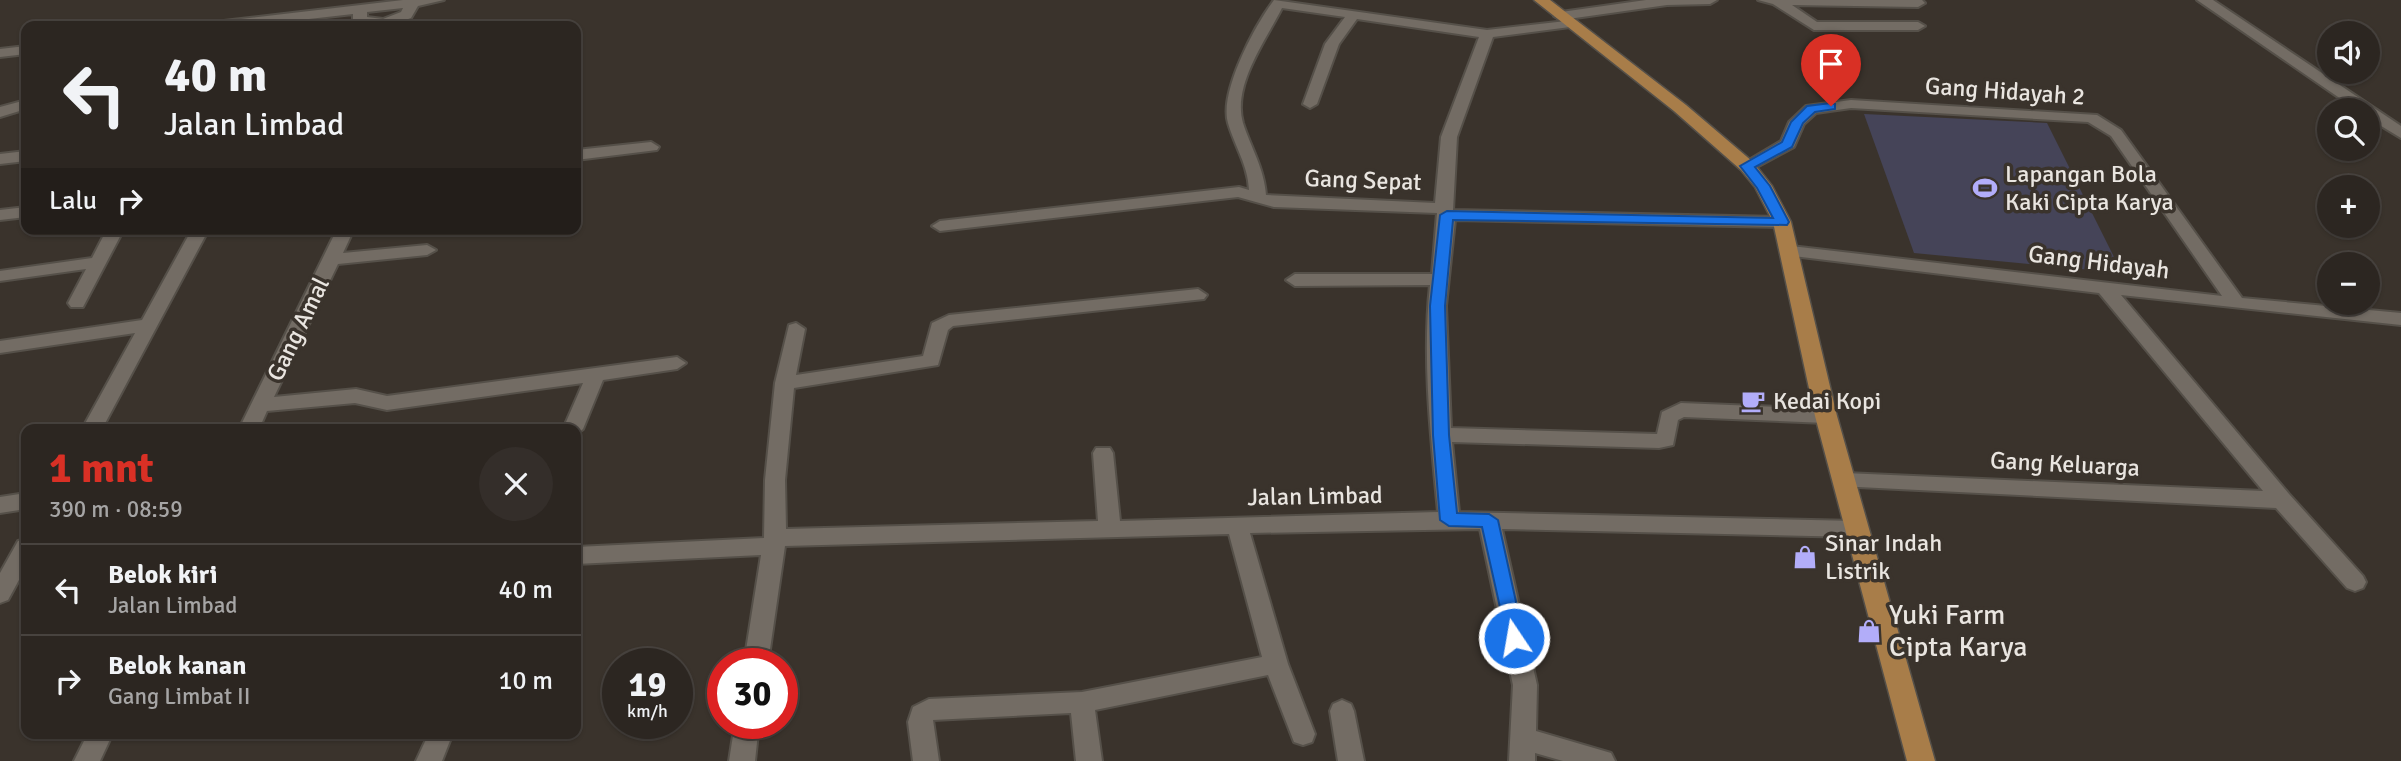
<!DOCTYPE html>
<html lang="id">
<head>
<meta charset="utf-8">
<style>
  :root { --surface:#2c2621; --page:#342e2a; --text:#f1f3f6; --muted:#a6a5a5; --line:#48433f; --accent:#d93025 }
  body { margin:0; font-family:Signika,sans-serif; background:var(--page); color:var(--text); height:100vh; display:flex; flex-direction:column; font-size:26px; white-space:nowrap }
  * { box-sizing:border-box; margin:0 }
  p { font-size:23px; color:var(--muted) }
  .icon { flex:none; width:38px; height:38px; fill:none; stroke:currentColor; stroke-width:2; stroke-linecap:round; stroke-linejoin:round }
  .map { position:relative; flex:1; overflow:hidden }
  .panel { position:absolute; left:21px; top:424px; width:560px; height:315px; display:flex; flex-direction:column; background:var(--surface); border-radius:14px; box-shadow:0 2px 5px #0004,0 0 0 2px var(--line) }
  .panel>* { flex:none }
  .banner { position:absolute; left:21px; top:21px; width:560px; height:214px; border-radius:14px; box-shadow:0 2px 5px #0004,0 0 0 2px var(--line); background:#2c2621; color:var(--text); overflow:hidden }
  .buttons { position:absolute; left:2317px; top:21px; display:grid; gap:14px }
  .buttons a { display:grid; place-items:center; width:63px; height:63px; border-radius:50%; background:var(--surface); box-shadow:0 2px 5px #0004,0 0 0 2px var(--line); font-size:35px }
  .speed { position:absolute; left:602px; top:648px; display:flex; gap:14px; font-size:35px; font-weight:700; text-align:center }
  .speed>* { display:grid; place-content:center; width:91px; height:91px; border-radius:50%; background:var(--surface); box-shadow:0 2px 5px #0004,0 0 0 2px var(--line); line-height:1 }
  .speed small { font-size:18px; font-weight:400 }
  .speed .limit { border:10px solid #d22; background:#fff; color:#111 }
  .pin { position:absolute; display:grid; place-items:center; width:60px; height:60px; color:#fff; margin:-72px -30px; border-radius:50% 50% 50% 0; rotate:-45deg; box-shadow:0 0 7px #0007 }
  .pin .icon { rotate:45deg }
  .me { position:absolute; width:77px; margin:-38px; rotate:348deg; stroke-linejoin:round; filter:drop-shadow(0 0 5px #0008) }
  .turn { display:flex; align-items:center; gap:24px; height:147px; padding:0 28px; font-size:32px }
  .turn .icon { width:91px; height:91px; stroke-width:2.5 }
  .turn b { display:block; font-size:49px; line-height:60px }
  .then { display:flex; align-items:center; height:66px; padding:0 28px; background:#0003; gap:14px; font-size:26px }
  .round { display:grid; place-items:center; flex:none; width:74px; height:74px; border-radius:37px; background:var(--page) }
  .summary { display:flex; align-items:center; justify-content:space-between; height:119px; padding:0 28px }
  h1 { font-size:42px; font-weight:800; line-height:52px; color:var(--accent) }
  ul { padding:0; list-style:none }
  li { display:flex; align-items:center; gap:21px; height:91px; padding:0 28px; border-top:2px solid var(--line) }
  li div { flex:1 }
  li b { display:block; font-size:26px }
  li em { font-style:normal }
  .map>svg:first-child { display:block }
  .green { fill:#454458 }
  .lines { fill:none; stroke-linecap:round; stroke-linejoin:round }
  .minor-casing { stroke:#555049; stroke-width:4 }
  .primary-casing { stroke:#555049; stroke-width:3 }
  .minor { fill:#736c64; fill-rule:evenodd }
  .primary { fill:#a87d49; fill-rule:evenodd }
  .route { fill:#1a73e8; stroke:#114b97; stroke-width:2 }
  .labels { text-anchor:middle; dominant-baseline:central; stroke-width:7; stroke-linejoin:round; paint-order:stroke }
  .street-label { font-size:24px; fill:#e9e5e0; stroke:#3a332c }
  .poi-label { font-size:24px; fill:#e9e5e0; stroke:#3a332c; text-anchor:start }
  .near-poi-label { font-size:28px; fill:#e9e5e0; stroke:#3a332c; text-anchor:start }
</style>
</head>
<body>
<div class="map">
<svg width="2401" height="761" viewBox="0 0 2401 761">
  <rect width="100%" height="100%" fill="#3a332c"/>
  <path class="green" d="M 1864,114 L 2047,123 L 2122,273 L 1914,253 Z"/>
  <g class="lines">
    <g class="minor-casing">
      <g id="minor">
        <path d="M 403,0 L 444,0 L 418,6 L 411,18 C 393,25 369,33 353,19 L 353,14 L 248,26 L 208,26 L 215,22 ZM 403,8 L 401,12 L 383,19 L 367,17 L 367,12 Z"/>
        <path d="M 1274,0 L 1487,30 L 1575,20 L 1577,23 L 1570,27 L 1493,37 L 1457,137 L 1453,210 L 1782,217 L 1790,222 L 1782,227 L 1455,220 L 1446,306 L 1451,428 L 1657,434 L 1662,412 L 1681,403 L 1826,409 L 1836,416 L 1826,423 L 1684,417 L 1678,420 L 1673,445 L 1659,448 L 1452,442 L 1459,512 L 1856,521 L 1864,523 L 1867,529 L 1864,535 L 1856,537 L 1502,529 L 1537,685 L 1536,731 L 1611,753 L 1615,761 L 1563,761 L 1535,753 L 1535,761 L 1509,761 L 1513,685 L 1480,529 L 1250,533 L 1288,664 L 1315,734 L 1312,742 L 1303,745 L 1294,742 L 1268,675 L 1095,710 L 1102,761 L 1076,761 L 1071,713 L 933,720 L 939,761 L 913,761 L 908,722 L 913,707 L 929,699 L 1082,692 L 1262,657 L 1229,534 L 785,546 L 768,663 L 744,663 L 761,555 L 576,564 L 576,547 L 764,538 L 765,480 L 775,383 L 789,325 L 796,323 L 805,329 L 796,375 L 923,356 L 932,323 L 949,315 L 1198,289 L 1207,295 L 1204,299 L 953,326 L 948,330 L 938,365 L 794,388 L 785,480 L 786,529 L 1098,521 L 1093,453 L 1096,448 L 1110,448 L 1113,453 L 1120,521 L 1438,512 C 1431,438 1422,359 1430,285 L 1295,286 L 1286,280 L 1295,274 L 1432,274 L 1437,213 L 1274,207 L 1238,197 L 940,231 L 932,226 L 940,221 L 1239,187 L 1249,190 C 1248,165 1235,147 1228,123 C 1219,92 1255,25 1274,0 ZM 1282,8 L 1345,17 L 1325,44 L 1303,104 L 1310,108 L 1317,104 L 1339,44 L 1357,19 L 1479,37 L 1441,137 L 1435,203 L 1266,195 C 1264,168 1251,148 1243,123 C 1232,85 1266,40 1282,8 Z"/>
        <path d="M 1646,0 L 1717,0 L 1710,4 L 1667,5 L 1561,20 L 1554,16 L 1561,12 Z"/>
        <path d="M 1758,0 L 1922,0 L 1925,3 L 1918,7 L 1792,5 L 1817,22 L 1918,22 L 1925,26 L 1918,30 L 1814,30 L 1773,4 Z"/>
        <path d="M 2197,0 L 2213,0 L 2401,126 L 2401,138 L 2368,118 L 2368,110 L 2357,110 Z"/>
        <path d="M 26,46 L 26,54 L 0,57 L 0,49 Z"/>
        <path d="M 26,100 L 26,109 L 0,117 L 0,107 Z"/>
        <path d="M 1851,100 L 2097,115 L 2121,130 L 2242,298 L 2401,313 L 2401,325 L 2121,295 L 2289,494 L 2363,576 L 2366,582 L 2363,588 L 2355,591 L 2347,588 L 2276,508 L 1838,486 L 1835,481 L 1838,476 L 1845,473 L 2263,491 L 2099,293 L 1785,255 L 1782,251 L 1791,246 L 2222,296 L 2111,136 L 2088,122 L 1851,108 L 1816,113 L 1804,124 L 1794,147 L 1753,169 L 1747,171 L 1739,166 L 1781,141 L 1789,122 L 1806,106 Z"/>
        <path d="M 651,142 L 659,147 L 657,150 L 576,160 L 576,150 Z"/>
        <path d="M 26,151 L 26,161 L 0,164 L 0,154 Z"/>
        <path d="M 26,207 L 26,217 L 0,220 L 0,210 Z"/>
        <path d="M 107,229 L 124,229 L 83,307 L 71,307 L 68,303 L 86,269 L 0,281 L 0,271 L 92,258 Z"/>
        <path d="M 192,229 L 209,229 L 102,429 L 82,429 L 135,333 L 0,353 L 0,341 L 142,320 Z"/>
        <path d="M 337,229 L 354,229 L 343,253 L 427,245 L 436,250 L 427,255 L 338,264 L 274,397 L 356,389 L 387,396 L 677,357 L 686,363 L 677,369 L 603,380 L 583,429 L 576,435 L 576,429 L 563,429 L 583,383 L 387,410 L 355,403 L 267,411 L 259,429 L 239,429 Z"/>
        <path d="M 26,493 L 26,509 L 0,513 L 0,497 Z"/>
        <path d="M 26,539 L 26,567 L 8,600 L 0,603 L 0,573 L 18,541 Z"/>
        <path d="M 1342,700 L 1351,704 L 1354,711 L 1364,761 L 1338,761 L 1330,711 L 1333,704 Z"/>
        <path d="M 735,723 L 759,723 L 755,761 L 729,761 Z"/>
        <path d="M 88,733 L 113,733 L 100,761 L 74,761 Z"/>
        <path d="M 429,733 L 453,733 L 442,761 L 416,761 Z"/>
      </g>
    </g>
    <g class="primary-casing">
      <path id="primary" d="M 1534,0 L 1550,0 L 1686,105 L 1753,162 L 1772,186 L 1791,222 L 1837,416 L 1935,761 L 1907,761 L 1815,416 L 1773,222 L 1755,187 L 1741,170 L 1674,111 Z"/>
    </g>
    <use href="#minor" class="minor"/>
    <use href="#primary" class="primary"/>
  </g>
  <path class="route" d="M 1831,103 L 1835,104 L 1835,109 L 1815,112 L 1803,123 L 1792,147 L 1755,167 L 1770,186 L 1789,222 L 1787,225 L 1453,220 L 1445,306 L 1449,435 L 1457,513 L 1489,514 L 1498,520 L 1524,638 L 1521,643 L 1508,643 L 1482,527 L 1449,526 L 1440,520 L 1433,435 L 1430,306 L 1440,215 L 1447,211 L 1773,218 L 1757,188 L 1740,166 L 1782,142 L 1791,122 L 1807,106 Z"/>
  <defs>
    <g id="stadium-bare" transform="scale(1.89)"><path d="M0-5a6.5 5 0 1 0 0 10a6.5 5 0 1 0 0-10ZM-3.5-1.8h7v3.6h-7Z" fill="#b2adf9" stroke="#3a332c" stroke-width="2.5" paint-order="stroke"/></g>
    <g id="cafe-bare" transform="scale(1.89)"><path d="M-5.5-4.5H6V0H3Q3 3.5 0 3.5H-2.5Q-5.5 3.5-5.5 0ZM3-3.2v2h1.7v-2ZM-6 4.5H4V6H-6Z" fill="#b2adf9" stroke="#3a332c" stroke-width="2.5" paint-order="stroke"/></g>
    <g id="shop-bare" transform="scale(1.89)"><path d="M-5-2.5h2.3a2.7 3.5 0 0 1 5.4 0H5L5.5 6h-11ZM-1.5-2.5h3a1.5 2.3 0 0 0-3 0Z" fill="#b2adf9" stroke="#3a332c" stroke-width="2.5" paint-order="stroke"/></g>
  </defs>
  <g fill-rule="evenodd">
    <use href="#stadium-bare" x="1985" y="188"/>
    <use href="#cafe-bare" x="1753" y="401"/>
    <use href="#shop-bare" x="1805" y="557"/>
    <use href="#shop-bare" x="1869" y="631"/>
  </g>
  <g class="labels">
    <g class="street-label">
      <text transform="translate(2005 91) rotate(4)">Gang Hidayah 2</text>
      <text transform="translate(1363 180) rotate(2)">Gang Sepat</text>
      <text transform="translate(2099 262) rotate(7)">Gang Hidayah</text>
      <text transform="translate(298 329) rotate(-64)">Gang Amal</text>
      <text transform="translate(2065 464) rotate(3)">Gang Keluarga</text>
      <text transform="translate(1315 496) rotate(-1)">Jalan Limbad</text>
    </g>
    <g class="poi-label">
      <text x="2005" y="174">Lapangan Bola<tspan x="2005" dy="28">Kaki Cipta Karya</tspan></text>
      <text x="1773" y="401">Kedai Kopi</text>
      <text x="1825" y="543">Sinar Indah<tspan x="1825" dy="28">Listrik</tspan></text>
    </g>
    <g class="near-poi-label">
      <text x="1889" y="615">Yuki Farm<tspan x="1889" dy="32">Cipta Karya</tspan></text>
    </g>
  </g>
</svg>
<div class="buttons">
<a><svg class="icon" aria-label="sound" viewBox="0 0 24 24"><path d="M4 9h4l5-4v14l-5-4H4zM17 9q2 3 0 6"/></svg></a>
<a><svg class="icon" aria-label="search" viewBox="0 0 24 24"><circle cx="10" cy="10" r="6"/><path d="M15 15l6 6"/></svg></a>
<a>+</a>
<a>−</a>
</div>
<div class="speed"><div>19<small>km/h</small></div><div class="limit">30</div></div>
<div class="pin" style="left:1831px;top:106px;background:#d93025"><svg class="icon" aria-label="arrive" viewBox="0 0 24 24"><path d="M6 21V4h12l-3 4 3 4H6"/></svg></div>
<svg class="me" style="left:1514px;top:638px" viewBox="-20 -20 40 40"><circle r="17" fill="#1a73e8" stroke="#fff" stroke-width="3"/><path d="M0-11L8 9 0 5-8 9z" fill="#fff"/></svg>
<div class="banner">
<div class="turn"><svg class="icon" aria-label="left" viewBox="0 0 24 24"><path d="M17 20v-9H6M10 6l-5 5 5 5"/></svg><div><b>40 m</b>Jalan Limbad</div></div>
<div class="then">Lalu<svg class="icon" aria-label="right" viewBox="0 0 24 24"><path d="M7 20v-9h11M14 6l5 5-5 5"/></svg></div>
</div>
<section class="panel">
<div class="summary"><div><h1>1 mnt</h1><p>390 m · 08:59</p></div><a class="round"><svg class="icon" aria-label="close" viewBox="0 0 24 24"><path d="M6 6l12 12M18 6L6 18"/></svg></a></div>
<ul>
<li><svg class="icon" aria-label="left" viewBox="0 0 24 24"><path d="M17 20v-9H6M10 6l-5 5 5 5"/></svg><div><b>Belok kiri</b><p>Jalan Limbad</p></div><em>40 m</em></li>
<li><svg class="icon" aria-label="right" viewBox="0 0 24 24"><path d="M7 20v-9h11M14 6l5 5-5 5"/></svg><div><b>Belok kanan</b><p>Gang Limbat II</p></div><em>10 m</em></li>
</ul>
</section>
</div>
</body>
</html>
